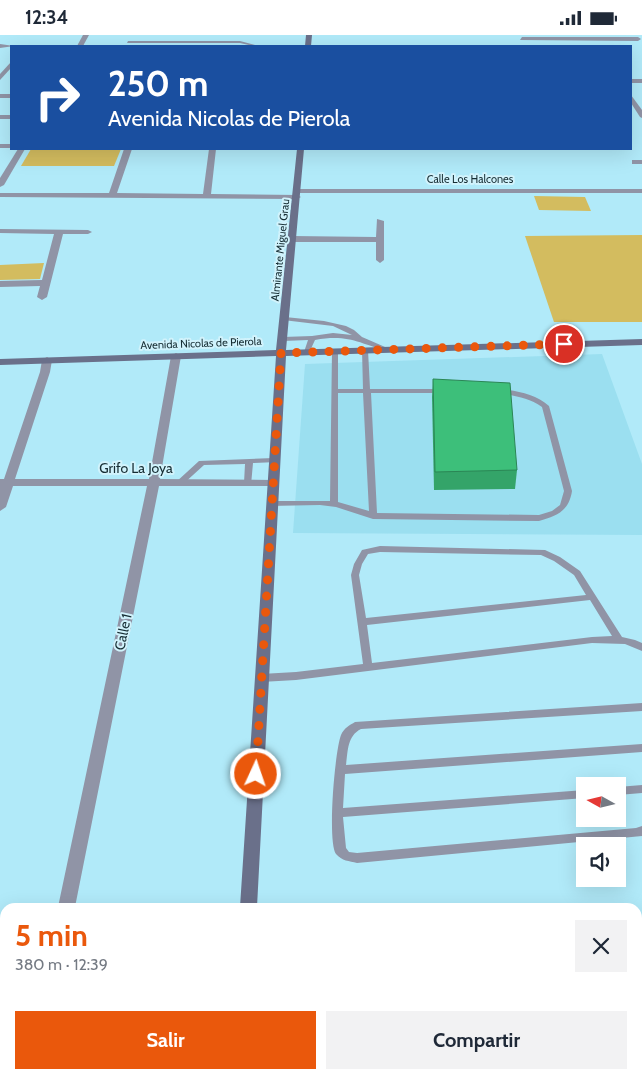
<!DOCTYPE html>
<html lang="es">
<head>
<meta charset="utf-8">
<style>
  :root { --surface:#fff; --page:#f2f2f3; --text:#1f2937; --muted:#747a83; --accent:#ea580c }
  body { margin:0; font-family:Cabin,sans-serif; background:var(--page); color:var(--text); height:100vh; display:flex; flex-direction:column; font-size:19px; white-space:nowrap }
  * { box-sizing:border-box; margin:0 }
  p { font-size:16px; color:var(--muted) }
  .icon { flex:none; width:28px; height:28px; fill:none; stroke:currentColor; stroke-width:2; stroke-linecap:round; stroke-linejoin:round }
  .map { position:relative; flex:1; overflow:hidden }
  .sheet { position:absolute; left:0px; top:868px; width:642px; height:176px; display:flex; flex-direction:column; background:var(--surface); border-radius:15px 15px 0 0; box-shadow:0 5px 20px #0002 }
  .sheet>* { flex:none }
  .banner { position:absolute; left:10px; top:10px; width:622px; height:105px; border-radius:0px; box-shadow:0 5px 20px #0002; background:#1a4fa0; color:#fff; overflow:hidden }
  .needle { width:32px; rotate:278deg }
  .tools { position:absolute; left:576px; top:742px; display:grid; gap:10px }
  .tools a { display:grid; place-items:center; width:50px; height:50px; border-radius:0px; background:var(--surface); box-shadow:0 5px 20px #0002; font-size:25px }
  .pin { position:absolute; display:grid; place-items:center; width:42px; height:42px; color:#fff; margin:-21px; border:2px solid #fff; border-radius:50%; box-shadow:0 1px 5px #0007 }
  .me { position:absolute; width:55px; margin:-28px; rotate:3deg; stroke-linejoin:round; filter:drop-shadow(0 0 4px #0008) }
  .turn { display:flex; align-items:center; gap:18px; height:105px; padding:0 15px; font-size:22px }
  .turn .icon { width:65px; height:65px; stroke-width:2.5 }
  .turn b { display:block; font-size:35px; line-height:42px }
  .round { display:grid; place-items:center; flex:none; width:52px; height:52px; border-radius:0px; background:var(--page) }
  .overview { display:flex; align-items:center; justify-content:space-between; height:85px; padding:0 15px }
  h1 { font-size:30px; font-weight:700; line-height:38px; color:var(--accent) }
  .action { display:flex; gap:10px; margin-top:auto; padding:10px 15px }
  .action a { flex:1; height:58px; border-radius:0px; background:var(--accent); color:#fff; font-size:20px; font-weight:700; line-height:58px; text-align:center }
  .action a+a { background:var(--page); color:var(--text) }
  .status { display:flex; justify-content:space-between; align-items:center; height:35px; padding:0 25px; background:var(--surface); direction:ltr }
  .status svg { height:14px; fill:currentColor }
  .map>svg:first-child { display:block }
  .built { fill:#9bdff0 }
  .green { fill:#d3bc5f }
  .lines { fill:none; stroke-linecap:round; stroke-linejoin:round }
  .lane { fill:#9094a6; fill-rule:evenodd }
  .street { fill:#9094a6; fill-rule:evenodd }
  .secondary { fill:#6a708a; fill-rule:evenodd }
  .wall { fill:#34a469 }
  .building { fill:#3dbf7a; stroke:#2b8655 }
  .route { stroke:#ea580c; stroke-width:9; stroke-dasharray:0 16.2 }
  .labels { text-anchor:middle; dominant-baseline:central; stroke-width:4; stroke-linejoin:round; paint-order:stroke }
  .far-street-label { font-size:11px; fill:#162d33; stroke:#d1f3fc }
  .street-label { font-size:14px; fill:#162d33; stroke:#d1f3fc }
</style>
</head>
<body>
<div class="status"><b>12:34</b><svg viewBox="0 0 49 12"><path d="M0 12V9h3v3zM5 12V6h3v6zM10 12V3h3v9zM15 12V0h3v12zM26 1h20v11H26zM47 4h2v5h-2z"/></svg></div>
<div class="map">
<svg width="642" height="1043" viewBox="0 0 642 1043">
  <rect width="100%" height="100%" fill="#b1eaf9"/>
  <path class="built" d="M 602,319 L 642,429 L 642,500 L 293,498 L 305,329 Z"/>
  <g class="green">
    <path d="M 31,114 L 121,114 L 114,131 L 21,131 Z"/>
    <path d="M 534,161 L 585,162 L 591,176 L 539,175 Z"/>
    <path d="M 642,200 L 642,287 L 554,287 L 525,201 Z"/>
    <path d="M 44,228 L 40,244 L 0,245 L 0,230 Z"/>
    <rect x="0" y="920" width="5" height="111"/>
  </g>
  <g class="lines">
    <g class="lane">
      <path d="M 128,6 L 240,6 L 259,11 L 253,11 L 240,8 L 127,8 Z"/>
      <path d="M 285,282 L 324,286 L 346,291 L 354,295 L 362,302 L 392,315 L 389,317 C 359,308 348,299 315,305 L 309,318 L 305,318 L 304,317 L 308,305 L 283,306 L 280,304 L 283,302 L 312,301 L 333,298 L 352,300 L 333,291 L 283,285 L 283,283 Z"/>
      <path d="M 365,313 L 368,315 L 370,354 L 443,354 L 447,356 L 443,358 L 371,358 L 377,478 L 539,480 L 552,476 L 560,470 L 564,456 L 542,372 C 528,362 514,361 498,358 L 497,356 L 501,354 C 518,356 536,359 549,371 L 572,456 C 569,476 557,481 539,486 L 373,484 L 336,472 L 320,470 L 268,471 L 267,469 L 268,467 L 271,466 L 330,466 L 332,316 L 335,314 L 338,316 L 338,354 L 363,354 L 362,315 ZM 338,358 L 363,358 L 369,476 L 338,467 Z"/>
      <path d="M 274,423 L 278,425 L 277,427 L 253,428 L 251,450 L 248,450 L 244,448 L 245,429 L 204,430 L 182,450 L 179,450 L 175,448 L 199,426 Z"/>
      <path d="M 380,511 L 545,515 L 560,522 L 580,536 L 622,602 L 635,605 L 642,608 L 642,616 L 625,609 L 592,608 L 296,645 L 261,647 L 258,646 L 256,643 L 258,640 L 261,639 L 296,637 L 363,629 L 351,540 L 354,529 L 362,515 ZM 380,517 L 541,520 L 554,526 L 574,540 L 586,560 L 366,583 L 359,540 L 362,529 L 368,519 ZM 590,565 L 612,601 L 592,602 L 372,628 L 367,590 Z"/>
      <path d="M 642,668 L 642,676 L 361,694 C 347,701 348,716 346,730 L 642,709 L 642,717 L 345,739 L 343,773 L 585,755 L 585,763 L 343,782 L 346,813 L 349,817 L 357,818 L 636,793 L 642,791 L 642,801 L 357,828 C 349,826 342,826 336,819 C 327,806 335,715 341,700 C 344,693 350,690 355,687 Z"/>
      <path d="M 642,750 L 642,758 L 618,760 L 618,752 Z"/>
    </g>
    <g class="street">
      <path d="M 83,0 L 89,0 L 83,11 L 77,11 Z"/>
      <path d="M 522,2 L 638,2 L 641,4 L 638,6 L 520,5 Z"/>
      <path d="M 0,9 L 14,11 L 0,13 Z"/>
      <path d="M 11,27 L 11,33 L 0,45 L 0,39 Z"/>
      <rect x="631" y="44" width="11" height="4"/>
      <rect x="0" y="59" width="11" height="4"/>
      <path d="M 631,60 L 642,75 L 642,83 L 640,82 L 631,68 Z"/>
      <rect x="0" y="80" width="11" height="4"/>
      <rect x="0" y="109" width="11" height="4"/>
      <path d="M 18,114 L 25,114 L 4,150 L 0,152 L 0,143 Z"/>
      <path d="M 124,114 L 132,114 L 117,158 L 203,159 L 209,114 L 216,114 L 211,159 L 297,160 L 301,162 L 297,164 L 0,162 L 0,158 L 109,158 Z"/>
      <rect x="632" y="125" width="10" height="4"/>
      <path d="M 294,154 L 642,154 L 642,158 L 297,158 L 293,156 Z"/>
      <path d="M 377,184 L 384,186 L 384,225 L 380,228 L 376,225 L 376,207 L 292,207 L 288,204 L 292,201 L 376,202 Z"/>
      <path d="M 0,194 L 88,195 L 92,197 L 88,199 L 63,199 L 47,262 L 42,265 L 37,262 L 40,251 L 0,252 L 0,246 L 42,245 L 54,199 L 0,198 Z"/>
      <path d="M 176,318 L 181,321 L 160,444 L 273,445 L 279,448 L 273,451 L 159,451 L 75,872 L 58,872 L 147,451 L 13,451 L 6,472 L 0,476 L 0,444 L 4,444 L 40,337 L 42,325 L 47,322 L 52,325 L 50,337 L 15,444 L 149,444 L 171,321 Z"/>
      <path d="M 5,891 L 5,907 L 0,908 L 0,892 Z"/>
      <path d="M 20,1039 L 40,1039 L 39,1043 L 19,1043 Z"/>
    </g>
    <g class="secondary">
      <path d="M 306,0 L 312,0 L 311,11 L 305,11 Z"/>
      <path d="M 297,114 L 304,114 L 286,315 L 642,304 L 642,310 L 286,321 L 257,872 L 240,872 L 276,321 L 0,330 L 0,324 L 276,315 Z"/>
      <path d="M 225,1039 L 245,1039 L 244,1043 L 224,1043 Z"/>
    </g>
  </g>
  <path class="wall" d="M 433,344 L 517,435 L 515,454 L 434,455 L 432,362 Z"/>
  <path class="building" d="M 433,344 L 510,348 L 517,435 L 435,437 Z"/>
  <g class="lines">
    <path class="route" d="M 256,739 L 281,318 L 564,309"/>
  </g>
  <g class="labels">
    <g class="far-street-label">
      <text x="470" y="144">Calle Los Halcones</text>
      <text transform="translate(280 215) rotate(-84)">Almirante Miguel Grau</text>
      <text transform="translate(201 308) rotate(-2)">Avenida Nicolas de Pierola</text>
    </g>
    <g class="street-label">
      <text x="136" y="433">Grifo La Joya</text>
      <text transform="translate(123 597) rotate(-78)">Calle 1</text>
    </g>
  </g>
</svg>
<div class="tools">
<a><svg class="needle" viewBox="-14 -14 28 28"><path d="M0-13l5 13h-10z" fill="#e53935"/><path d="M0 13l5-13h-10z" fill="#747a83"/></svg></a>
<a><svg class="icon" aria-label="sound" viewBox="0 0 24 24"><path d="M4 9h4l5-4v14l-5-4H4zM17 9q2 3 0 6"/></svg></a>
</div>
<div class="pin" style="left:564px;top:309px;background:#d93025"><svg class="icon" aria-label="arrive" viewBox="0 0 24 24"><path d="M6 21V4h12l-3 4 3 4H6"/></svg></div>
<svg class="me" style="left:256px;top:739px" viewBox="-20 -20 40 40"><circle r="17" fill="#ea580c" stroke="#fff" stroke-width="3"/><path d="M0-11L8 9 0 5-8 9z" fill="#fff"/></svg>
<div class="banner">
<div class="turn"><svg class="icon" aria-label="right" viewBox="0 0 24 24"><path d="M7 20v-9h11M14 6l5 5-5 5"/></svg><div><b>250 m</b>Avenida Nicolas de Pierola</div></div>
</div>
<section class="sheet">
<div class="overview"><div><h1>5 min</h1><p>380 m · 12:39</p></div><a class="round"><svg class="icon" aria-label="close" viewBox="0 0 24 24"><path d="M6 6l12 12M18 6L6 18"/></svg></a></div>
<div class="action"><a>Salir</a><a>Compartir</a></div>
</section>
</div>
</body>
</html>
